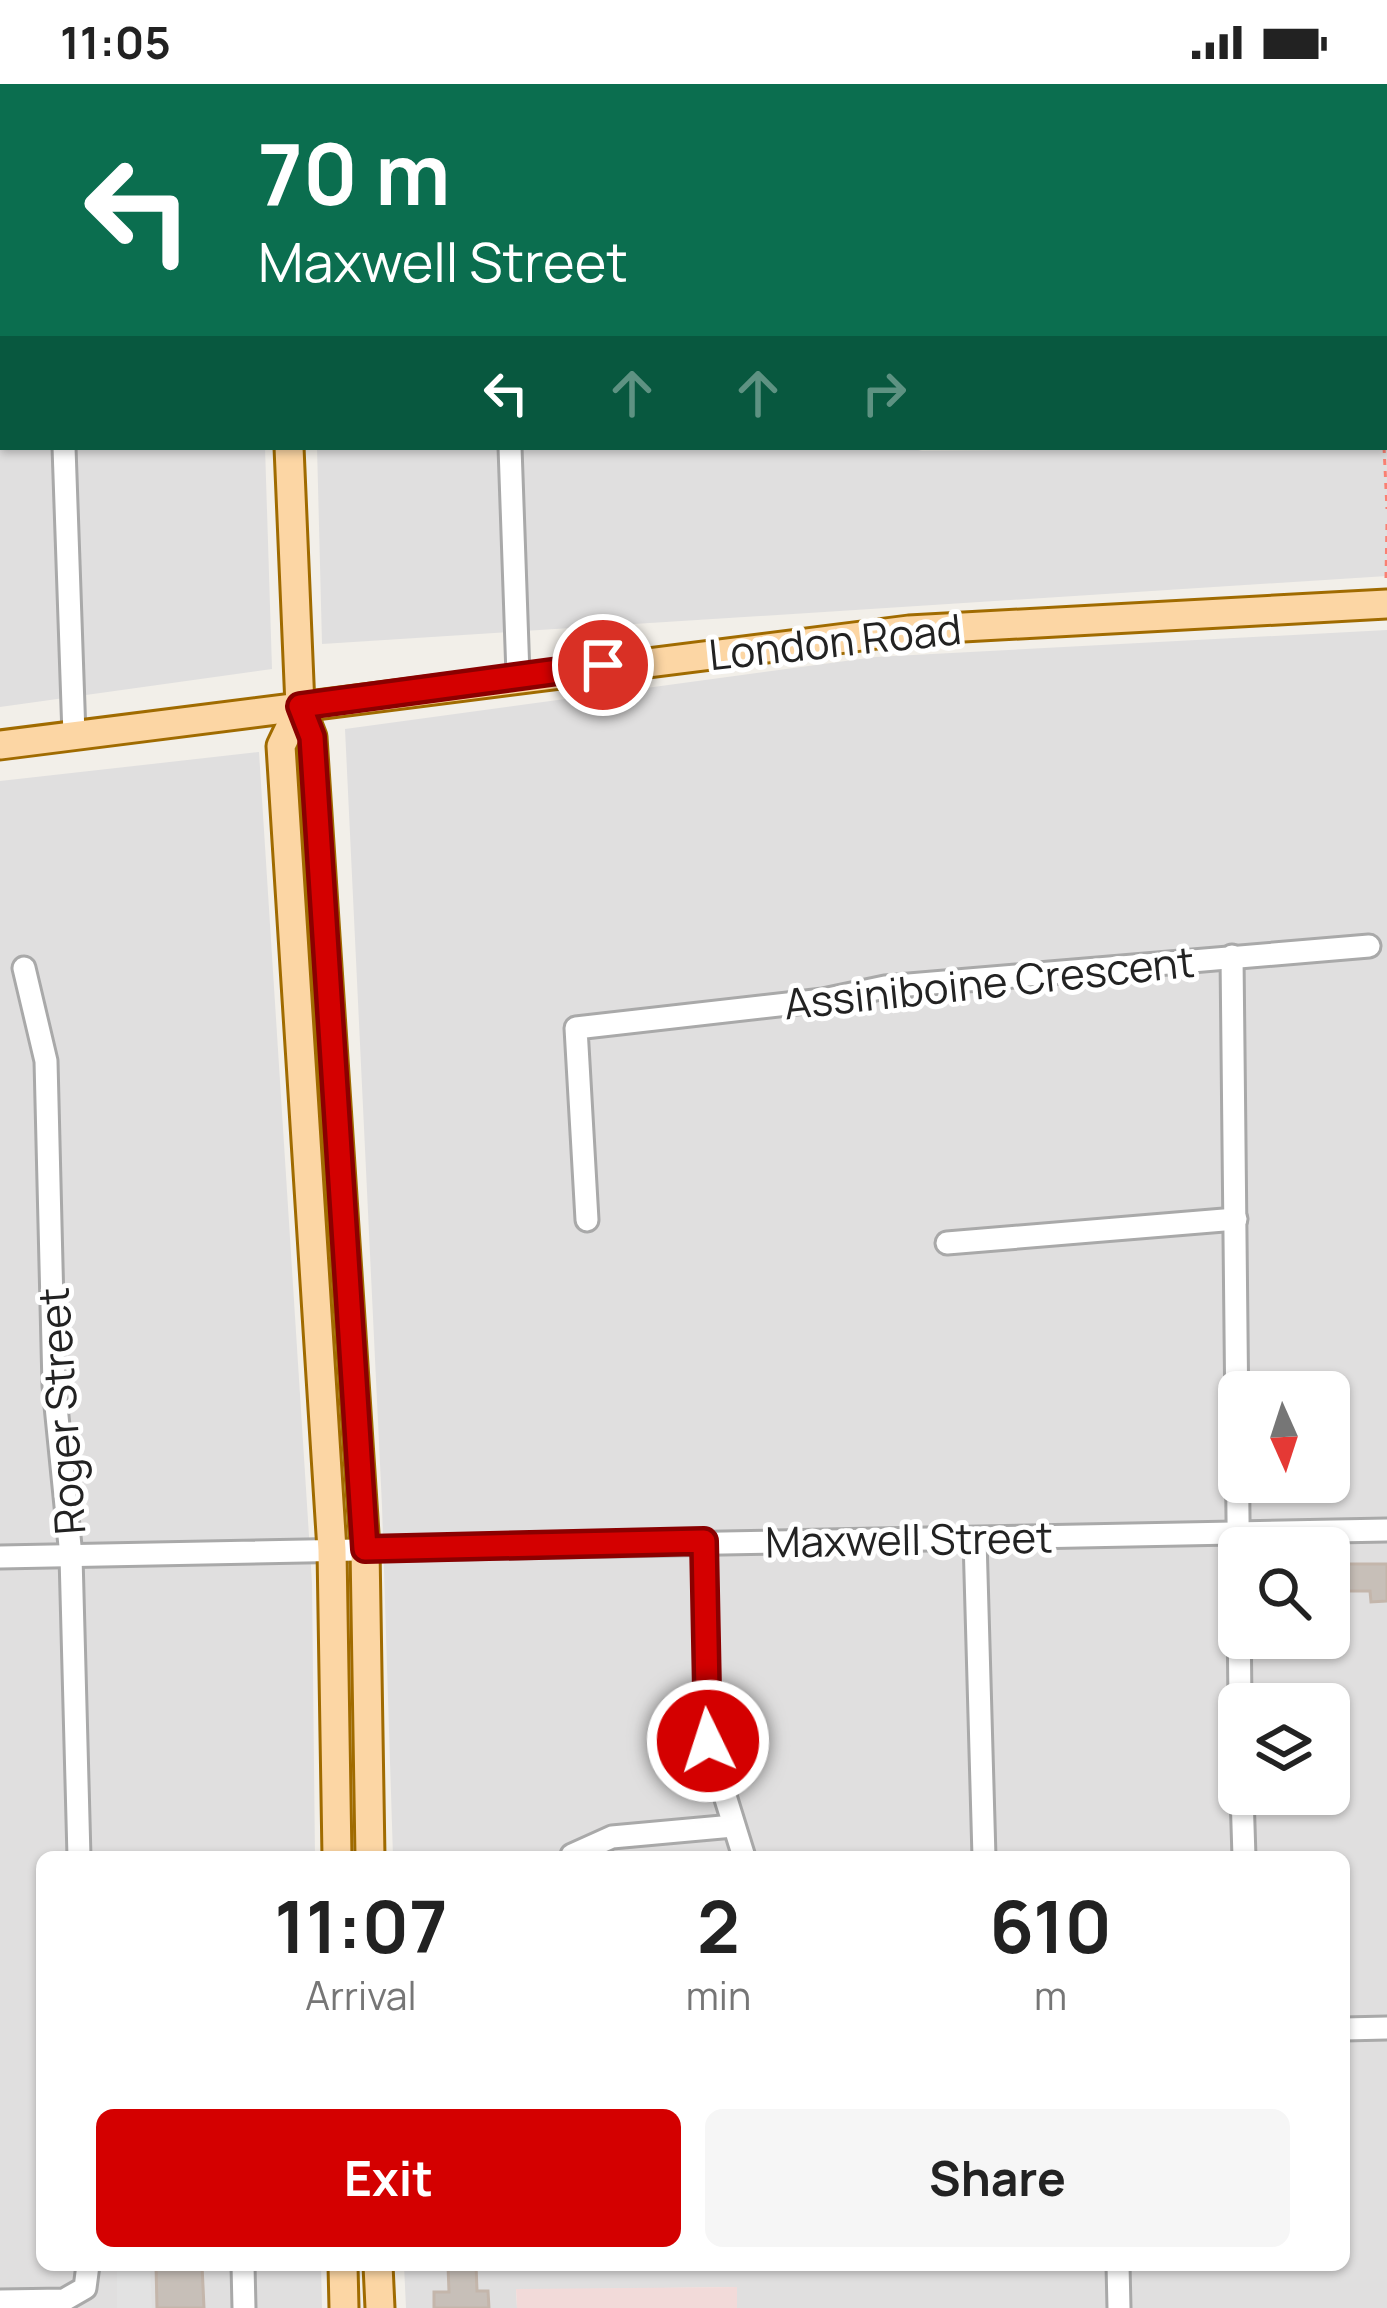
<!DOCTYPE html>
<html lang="en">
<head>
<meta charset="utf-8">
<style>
  :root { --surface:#fff; --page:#f6f6f6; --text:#222; --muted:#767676; --accent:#d40000 }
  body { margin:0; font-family:Manrope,sans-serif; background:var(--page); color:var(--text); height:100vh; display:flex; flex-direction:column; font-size:45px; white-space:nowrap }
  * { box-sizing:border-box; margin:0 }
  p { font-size:39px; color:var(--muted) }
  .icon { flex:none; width:66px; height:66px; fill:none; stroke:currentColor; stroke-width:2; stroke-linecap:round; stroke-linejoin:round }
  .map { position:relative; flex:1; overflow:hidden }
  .panel { position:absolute; left:36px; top:1767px; width:1314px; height:420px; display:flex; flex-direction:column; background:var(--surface); border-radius:18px; box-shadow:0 3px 9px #0004 }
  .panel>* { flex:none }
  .guide { position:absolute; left:0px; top:0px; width:1389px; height:366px; box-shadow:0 3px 9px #0004; background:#0b6e4f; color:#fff; overflow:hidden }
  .needle { width:78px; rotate:177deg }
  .tools { position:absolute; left:1218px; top:1287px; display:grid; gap:24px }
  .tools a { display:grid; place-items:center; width:132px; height:132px; border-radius:18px; background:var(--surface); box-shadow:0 3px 9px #0004; font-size:60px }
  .pin { position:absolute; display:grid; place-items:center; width:102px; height:102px; color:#fff; margin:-51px; border:6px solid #fff; border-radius:50%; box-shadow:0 3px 12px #0007 }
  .me { position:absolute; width:132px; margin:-66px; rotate:356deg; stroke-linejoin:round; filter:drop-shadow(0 0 9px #0008) }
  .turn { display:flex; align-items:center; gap:42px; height:252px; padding:0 60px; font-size:54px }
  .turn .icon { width:156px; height:156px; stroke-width:2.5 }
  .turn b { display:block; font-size:84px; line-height:102px }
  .lanes { display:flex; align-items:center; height:114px; padding:0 60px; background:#0003; justify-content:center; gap:60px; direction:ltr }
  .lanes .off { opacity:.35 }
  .eta { display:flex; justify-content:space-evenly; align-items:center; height:204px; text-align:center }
  .eta b { font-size:72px; font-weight:700; line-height:84px }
  .primary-button { display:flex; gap:24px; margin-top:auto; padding:24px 60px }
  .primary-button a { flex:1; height:138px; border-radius:18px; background:var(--accent); color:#fff; font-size:48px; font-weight:700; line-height:138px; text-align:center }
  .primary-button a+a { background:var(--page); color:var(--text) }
  .status { display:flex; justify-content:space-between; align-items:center; height:84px; padding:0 60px; background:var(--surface); direction:ltr }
  .status svg { height:33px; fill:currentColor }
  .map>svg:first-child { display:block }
  .residential { fill:#e0dfdf; fill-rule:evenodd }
  .commercial { fill:#f2dad9 }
  .park { fill:#c8facc }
  .parking { fill:#e2e2e2 }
  .building { fill:#c7bfb8; stroke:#c4b6ab; stroke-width:3 }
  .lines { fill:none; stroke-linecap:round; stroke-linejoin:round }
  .minor-casing { stroke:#a9a9a9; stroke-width:27 }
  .major-casing { stroke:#a06b00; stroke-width:33 }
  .path { stroke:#fa8072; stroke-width:3; stroke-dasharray:6 6; stroke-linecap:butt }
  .minor { stroke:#fff; stroke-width:21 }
  .major { stroke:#fcd6a4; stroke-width:27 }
  .route-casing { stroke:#8a0000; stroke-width:30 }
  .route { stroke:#d40000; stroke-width:21 }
  .labels { text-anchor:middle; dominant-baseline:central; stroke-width:10; stroke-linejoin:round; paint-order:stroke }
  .street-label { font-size:42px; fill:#222; stroke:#fff }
</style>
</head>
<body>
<div class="status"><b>11:05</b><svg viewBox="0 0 49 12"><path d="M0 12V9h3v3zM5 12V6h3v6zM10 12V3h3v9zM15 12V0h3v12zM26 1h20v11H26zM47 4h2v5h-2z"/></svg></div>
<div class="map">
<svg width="1387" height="2224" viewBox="0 0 1387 2224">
  <rect width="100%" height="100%" fill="#f2efe9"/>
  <g class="residential">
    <path d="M 0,0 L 254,0 L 3,3 L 3,363 L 265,363 L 272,585 L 0,623 Z"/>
    <path d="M 1387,344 L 1387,492 L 322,560 L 317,363 L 907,363 L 922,367 L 1386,363 Z"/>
    <path d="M 1387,546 L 1387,2224 L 737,2224 L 736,2203 L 516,2206 L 517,2224 L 406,2224 L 404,2181 L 1344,2181 L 1344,1773 L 393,1773 L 382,1422 L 345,645 L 875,573 ZM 1239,1308 L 1329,1308 L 1329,1398 L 1239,1398 ZM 1239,1464 L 1329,1464 L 1329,1554 L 1239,1554 ZM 1239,1620 L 1329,1620 L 1329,1710 L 1239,1710 Z"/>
    <path d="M 259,668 L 312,1499 L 315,1773 L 42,1773 L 42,2181 L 321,2181 L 322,2224 L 0,2224 L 0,697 Z"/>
  </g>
  <path class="commercial" d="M 737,2203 L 737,2224 L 517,2224 L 516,2205 Z"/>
  <path class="park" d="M 626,0 L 1387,0 L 1387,344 L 1386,3 Z"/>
  <path class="parking" d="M 117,2181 L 150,2181 L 152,2224 L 117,2224 Z"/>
  <g class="building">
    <path d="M 1329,1480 L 1387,1480 L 1387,1517 L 1371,1518 L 1370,1507 L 1329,1507 Z"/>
    <path d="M 156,2181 L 202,2181 L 204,2224 L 157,2224 Z"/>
    <path d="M 448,2181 L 476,2181 L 477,2207 L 488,2207 L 489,2224 L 434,2224 L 434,2208 L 449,2208 Z"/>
  </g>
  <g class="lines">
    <g class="minor-casing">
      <g id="minor">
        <path d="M 53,0 L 53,3"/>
        <path d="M 497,0 L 497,3"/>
        <path d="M 0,284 L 3,284"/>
        <path d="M 64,363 L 74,651"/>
        <path d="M 510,363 L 518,591"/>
        <path d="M 1232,872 L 1240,1620"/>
        <path d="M 24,884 L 46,977 L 54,1302 L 71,1472 L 79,1773"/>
        <path d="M 587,1136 L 576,944 L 823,916 L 885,903 L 1369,862"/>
        <path d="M 947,1159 L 1236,1135"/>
        <path d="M 975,1455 L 984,1773"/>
        <path d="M 704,1457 L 708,1657 L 744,1773"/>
        <path d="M 0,1473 L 1387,1446"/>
        <path d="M 1242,1710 L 1244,1773"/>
        <path d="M 572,1771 L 612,1753 L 733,1742"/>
        <path d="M 1344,1945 L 1387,1944"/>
        <path d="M 243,2181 L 244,2224"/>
        <path d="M 1118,2181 L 1119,2224"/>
        <path d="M 0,2217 L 64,2216 L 85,2204 L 88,2181"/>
      </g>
    </g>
    <g class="major-casing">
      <g id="major">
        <path d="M 277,0 L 277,3"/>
        <path d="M 289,363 L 300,622 L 312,653 L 365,1465 L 370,1773"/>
        <path d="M 300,622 L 281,662 L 332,1466 L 337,1773"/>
        <path d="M 0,661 L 909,546 L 1387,520"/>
        <path d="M 343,2181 L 344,2224"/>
        <path d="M 378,2181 L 380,2224"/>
      </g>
    </g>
    <g class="path">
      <path d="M 1384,363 L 1387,425"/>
      <path d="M 1386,494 L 1387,438"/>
    </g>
    <use href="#minor" class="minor"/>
    <use href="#major" class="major"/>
  </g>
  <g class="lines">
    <g class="route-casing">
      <path id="route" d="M 603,581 L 300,622 L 312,653 L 365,1465 L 704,1457 L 708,1657"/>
    </g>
    <use href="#route" class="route"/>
  </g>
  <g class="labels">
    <g class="street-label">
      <text transform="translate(835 557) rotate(-6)">London Road</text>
      <text transform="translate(989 898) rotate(-6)">Assiniboine Crescent</text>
      <text transform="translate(61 1327) rotate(-94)">Roger Street</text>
      <text transform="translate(909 1455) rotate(-1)">Maxwell Street</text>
    </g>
  </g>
</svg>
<div class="tools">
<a><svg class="needle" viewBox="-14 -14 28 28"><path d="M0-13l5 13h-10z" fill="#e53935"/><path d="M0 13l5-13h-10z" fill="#767676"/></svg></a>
<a><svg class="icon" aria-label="search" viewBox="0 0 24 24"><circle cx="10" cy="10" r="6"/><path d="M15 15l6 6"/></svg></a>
<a><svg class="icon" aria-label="layers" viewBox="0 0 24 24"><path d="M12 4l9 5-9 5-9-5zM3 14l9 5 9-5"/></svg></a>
</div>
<div class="pin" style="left:603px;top:581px;background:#d93025"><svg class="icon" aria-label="arrive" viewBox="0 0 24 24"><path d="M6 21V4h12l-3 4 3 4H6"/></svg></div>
<svg class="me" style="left:708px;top:1657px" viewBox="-20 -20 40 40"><circle r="17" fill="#d40000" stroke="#fff" stroke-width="3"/><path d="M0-11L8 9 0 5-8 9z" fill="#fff"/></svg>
<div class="guide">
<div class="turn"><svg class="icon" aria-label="left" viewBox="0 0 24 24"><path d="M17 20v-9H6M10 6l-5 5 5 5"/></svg><div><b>70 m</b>Maxwell Street</div></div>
<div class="lanes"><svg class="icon" aria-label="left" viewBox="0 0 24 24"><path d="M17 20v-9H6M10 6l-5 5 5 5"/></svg><svg class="icon off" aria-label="ahead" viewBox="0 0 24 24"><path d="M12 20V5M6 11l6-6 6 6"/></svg><svg class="icon off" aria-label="ahead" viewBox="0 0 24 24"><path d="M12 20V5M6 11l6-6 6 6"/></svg><svg class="icon off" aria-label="right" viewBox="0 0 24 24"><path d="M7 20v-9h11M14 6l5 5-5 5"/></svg></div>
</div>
<section class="panel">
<div class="eta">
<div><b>11:07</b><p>Arrival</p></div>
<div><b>2</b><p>min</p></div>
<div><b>610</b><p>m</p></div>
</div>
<div class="primary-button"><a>Exit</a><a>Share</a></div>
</section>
</div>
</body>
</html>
